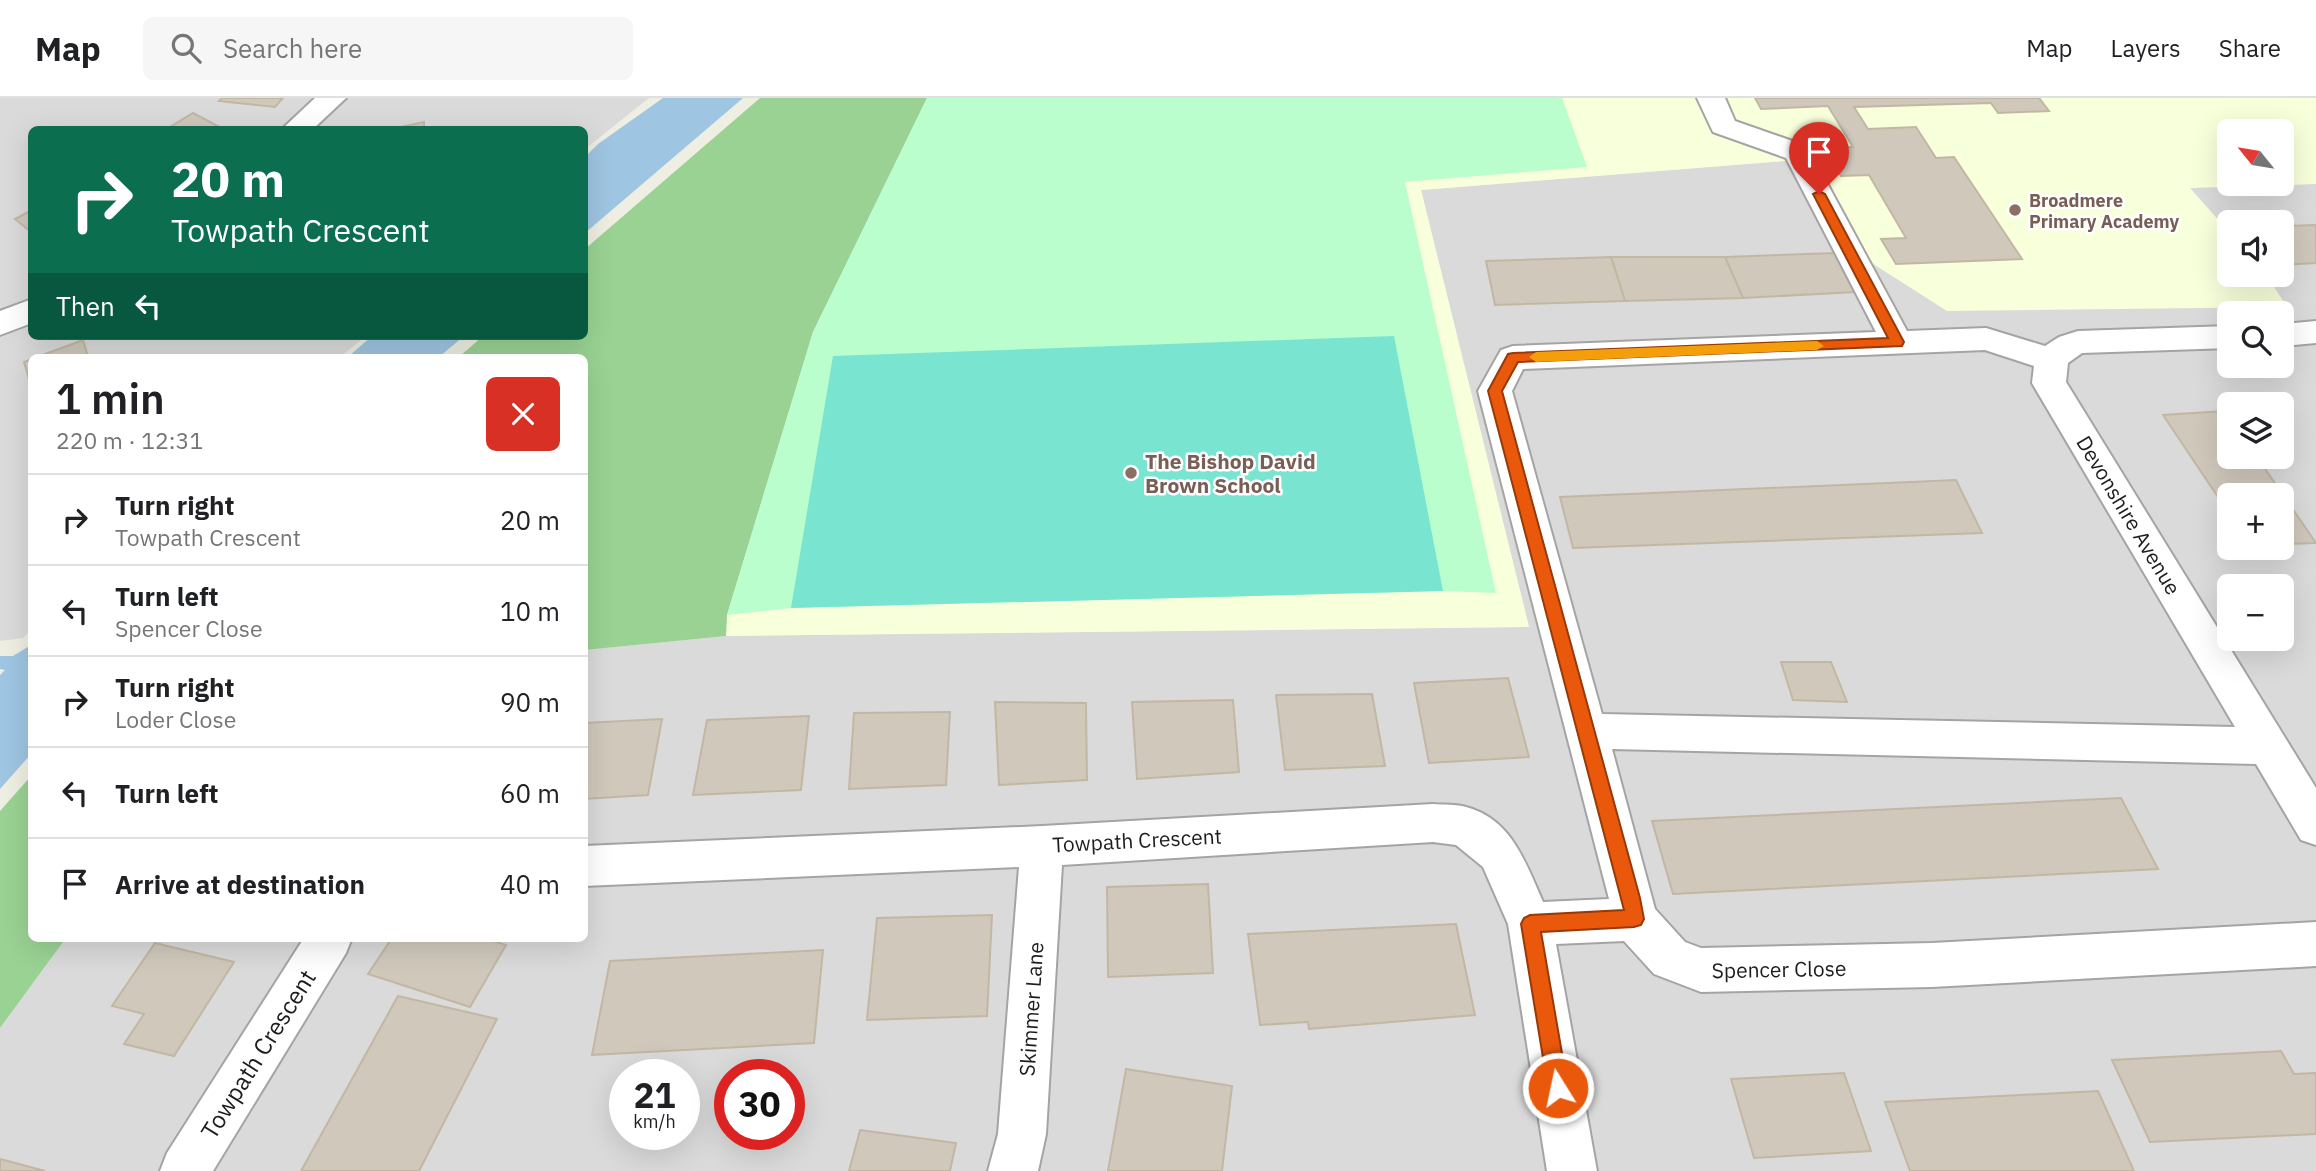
<!DOCTYPE html>
<html lang="en">
<head>
<meta charset="utf-8">
<style>
  :root { --surface:#fff; --page:#f6f6f6; --text:#202124; --muted:#757577; --line:#e0e0e0 }
  body { margin:0; font-family:"IBM Plex Sans",sans-serif; background:var(--page); color:var(--text); height:100vh; display:flex; flex-direction:column; font-size:26px; white-space:nowrap }
  * { box-sizing:border-box; margin:0 }
  p { font-size:23px; color:var(--muted) }
  .icon { flex:none; width:38px; height:38px; fill:none; stroke:currentColor; stroke-width:2; stroke-linecap:round; stroke-linejoin:round }
  .map { position:relative; flex:1; overflow:hidden }
  .details { position:absolute; left:28px; top:256px; width:560px; height:588px; display:flex; flex-direction:column; background:var(--surface); border-radius:10px; box-shadow:0 7px 28px #0002 }
  .details>* { flex:none }
  .top-card { position:absolute; left:28px; top:28px; width:560px; height:214px; border-radius:10px; box-shadow:0 7px 28px #0002; background:#0b6e4f; color:#fff; overflow:hidden }
  .needle { width:46px; rotate:300deg }
  .tools { position:absolute; left:2217px; top:21px; display:grid; gap:14px }
  .tools a { display:grid; place-items:center; width:77px; height:77px; border-radius:10px; background:var(--surface); box-shadow:0 7px 28px #0002; font-size:35px }
  .speed { position:absolute; left:609px; top:961px; display:flex; gap:14px; font-size:35px; font-weight:700; text-align:center }
  .speed>* { display:grid; place-content:center; width:91px; height:91px; border-radius:50%; background:var(--surface); box-shadow:0 7px 28px #0002; line-height:1 }
  .speed small { font-size:18px; font-weight:400 }
  .speed .limit { border:10px solid #d22; background:#fff; color:#111 }
  .pin { position:absolute; display:grid; place-items:center; width:60px; height:60px; color:#fff; margin:-72px -30px; border-radius:50% 50% 50% 0; rotate:-45deg; box-shadow:0 0 7px #0007 }
  .pin .icon { rotate:45deg }
  .me { position:absolute; width:77px; margin:-38px; rotate:350deg; stroke-linejoin:round; filter:drop-shadow(0 0 5px #0008) }
  .turn { display:flex; align-items:center; gap:24px; height:147px; padding:0 28px; font-size:32px }
  .turn .icon { width:91px; height:91px; stroke-width:2.5 }
  .turn b { display:block; font-size:49px; line-height:60px }
  .then { display:flex; align-items:center; height:66px; padding:0 28px; background:#0003; gap:14px; font-size:26px }
  .round { display:grid; place-items:center; flex:none; width:74px; height:74px; border-radius:10px; background:var(--page) }
  .head { display:flex; align-items:center; justify-content:space-between; height:119px; padding:0 28px }
  h1 { font-size:42px; font-weight:600; line-height:52px }
  ul { padding:0; list-style:none }
  li { display:flex; align-items:center; gap:21px; height:91px; padding:0 28px; border-top:2px solid var(--line) }
  li div { flex:1 }
  li b { display:block; font-size:26px }
  li em { font-style:normal }
  header { display:flex; align-items:center; gap:42px; box-sizing:border-box; height:98px; padding:0 35px; background:var(--surface); border-bottom:2px solid var(--line) }
  header strong { font-size:33px }
  nav { display:flex; gap:38px; margin-inline-start:auto; font-size:24px }
  .search { width:490px; height:63px; background:var(--page); display:flex; align-items:center; gap:18px; box-sizing:border-box; padding:0 24px; border-radius:10px; color:var(--muted); font-size:26px }
  .map>svg:first-child { display:block }
  .residential { fill:#dbdada; fill-rule:evenodd }
  .education { fill:#f8ffdb; fill-rule:evenodd }
  .forest { fill:#99d293 }
  .park { fill:#bafecd }
  .pitch { fill:#79e5d1 }
  .water { fill:#9ec5e1 }
  .building { fill:#cfc8bb; stroke:#c2b7a3; stroke-width:2 }
  .lines { fill:none; stroke-linecap:round; stroke-linejoin:round }
  .minor-casing { stroke:#a4a4a4; stroke-width:4 }
  .minor { fill:#fff; fill-rule:evenodd }
  .route { fill:#ea580c; stroke:#983908; stroke-width:2 }
  .slow { fill:#f59e0b }
  .education-dot { fill:#8d6e63; stroke:#fff; stroke-width:2.5 }
  .labels { text-anchor:middle; dominant-baseline:central; stroke-width:5; stroke-linejoin:round; paint-order:stroke }
  .far-education-label { font-size:18px; font-weight:bold; fill:#785e54; stroke:#fff; text-anchor:start }
  .education-label { font-size:21px; font-weight:bold; fill:#785e54; stroke:#fff; text-anchor:start }
  .street-label { font-size:21px; fill:#1d1d1d; stroke:#fff }
  .near-street-label { font-size:24px; fill:#1d1d1d; stroke:#fff }
</style>
</head>
<body>
<header>
<strong>Map</strong>
<div class="search"><svg class="icon" aria-label="search" viewBox="0 0 24 24"><circle cx="10" cy="10" r="6"/><path d="M15 15l6 6"/></svg>Search here</div>
<nav><a>Map</a><a>Layers</a><a>Share</a></nav>
</header>
<div class="map">
<svg width="2316" height="1073" viewBox="0 0 2316 1073">
  <rect width="100%" height="100%" fill="#efeee2"/>
  <g class="residential">
    <path d="M 0,0 L 649,0 L 585,51 L 584,32 L 32,32 L 32,238 L 366,238 L 340,259 L 32,259 L 31,532 L 23,540 L 0,543 Z"/>
    <path d="M 1798,62 L 2287,209 L 2266,177 L 2282,177 L 2282,124 L 2230,124 L 2229,134 L 2189,89 L 2316,86 L 2316,1073 L 0,1073 L 0,930 L 66,840 L 584,840 L 585,552 L 726,538 L 1529,529 L 1421,92 ZM 2230,215 L 2282,215 L 2282,268 L 2230,268 ZM 2230,306 L 2282,306 L 2282,359 L 2230,359 ZM 2230,397 L 2282,397 L 2282,450 L 2230,450 ZM 2230,488 L 2282,488 L 2282,541 L 2230,541 ZM 625,976 L 684,976 L 684,1036 L 625,1036 ZM 730,976 L 789,976 L 789,1036 L 730,1036 Z"/>
  </g>
  <path class="education" d="M 927,0 L 2316,0 L 2316,86 L 2190,90 L 2229,134 L 2230,177 L 2266,177 L 2287,209 L 1947,213 L 1834,141 L 1797,62 L 1421,92 L 1529,529 L 726,538 L 727,517 ZM 2230,33 L 2282,33 L 2282,86 L 2230,86 Z"/>
  <g class="forest">
    <path d="M 760,0 L 927,0 L 813,234 L 727,517 L 726,538 L 585,552 L 584,259 L 459,259 L 483,238 L 584,238 L 585,151 Z"/>
    <path d="M 31,678 L 32,840 L 66,840 L 0,930 L 0,713 Z"/>
  </g>
  <path class="park" d="M 927,0 L 1562,0 L 1587,69 L 1405,84 L 1496,495 L 1443,493 L 791,510 L 727,517 L 813,234 Z"/>
  <path class="pitch" d="M 1394,238 L 1443,493 L 791,510 L 833,258 Z"/>
  <g class="water">
    <path d="M 663,0 L 743,0 L 585,135 L 585,59 L 598,46 Z"/>
    <path d="M 372,238 L 464,238 L 439,259 L 348,259 Z"/>
    <path d="M 31,547 L 31,656 L 0,691 L 0,577 L 5,572 L 0,571 L 0,558 L 13,558 Z"/>
  </g>
  <g class="building">
    <path d="M 222,0 L 283,0 L 275,9 L 219,3 Z"/>
    <path d="M 1755,0 L 2039,0 L 2049,13 L 1998,15 L 1991,5 L 1854,9 L 1868,31 L 1916,29 L 1936,60 L 1954,59 L 2022,161 L 1896,166 L 1881,141 L 1906,140 L 1869,77 L 1841,78 L 1825,50 L 1853,49 L 1828,8 L 1761,11 Z"/>
    <path d="M 193,15 L 225,32 L 165,32 Z"/>
    <path d="M 424,24 L 424,32 L 387,32 Z"/>
    <path d="M 32,112 L 32,135 L 15,121 Z"/>
    <path d="M 2316,127 L 2316,165 L 2282,167 L 2282,128 Z"/>
    <path d="M 1835,155 L 1855,194 L 1743,200 L 1725,159 Z"/>
    <path d="M 1611,159 L 1725,159 L 1743,200 L 1625,203 Z"/>
    <path d="M 1611,159 L 1625,203 L 1495,207 L 1486,163 Z"/>
    <path d="M 83,242 L 88,259 L 37,259 Z"/>
    <path d="M 32,261 L 32,292 L 24,264 Z"/>
    <path d="M 2225,313 L 2230,319 L 2230,359 L 2257,359 L 2316,445 L 2282,446 L 2282,397 L 2230,397 L 2230,417 L 2163,317 Z"/>
    <path d="M 1956,382 L 1982,435 L 1573,450 L 1560,399 Z"/>
    <path d="M 1781,564 L 1831,564 L 1847,604 L 1793,602 Z"/>
    <path d="M 1508,580 L 1529,659 L 1429,665 L 1414,585 Z"/>
    <path d="M 1372,596 L 1385,668 L 1285,672 L 1276,597 Z"/>
    <path d="M 1233,602 L 1239,674 L 1137,681 L 1132,604 Z"/>
    <path d="M 995,604 L 1086,605 L 1087,682 L 999,687 Z"/>
    <path d="M 950,614 L 946,687 L 849,691 L 854,615 Z"/>
    <path d="M 809,618 L 801,692 L 693,697 L 707,622 Z"/>
    <path d="M 662,621 L 648,697 L 584,701 L 584,625 Z"/>
    <path d="M 2121,700 L 2158,771 L 1673,796 L 1652,723 Z"/>
    <path d="M 1208,786 L 1213,875 L 1108,879 L 1107,789 Z"/>
    <path d="M 992,817 L 987,918 L 867,922 L 877,820 Z"/>
    <path d="M 1456,826 L 1475,917 L 1309,931 L 1308,924 L 1260,927 L 1248,836 Z"/>
    <path d="M 392,840 L 484,840 L 506,847 L 470,909 L 368,876 Z"/>
    <path d="M 155,845 L 234,864 L 174,958 L 124,946 L 144,916 L 112,908 Z"/>
    <path d="M 823,852 L 814,945 L 592,957 L 610,863 Z"/>
    <path d="M 398,898 L 497,921 L 419,1073 L 301,1073 Z"/>
    <path d="M 2281,953 L 2294,976 L 2316,975 L 2316,1036 L 2150,1044 L 2112,962 Z"/>
    <path d="M 1126,971 L 1232,988 L 1222,1073 L 1108,1073 Z"/>
    <path d="M 1844,975 L 1871,1053 L 1754,1060 L 1731,981 Z"/>
    <path d="M 2098,993 L 2134,1073 L 1910,1073 L 1885,1004 Z"/>
    <path d="M 860,1032 L 956,1045 L 950,1073 L 849,1073 Z"/>
    <path d="M 0,1061 L 45,1073 L 0,1073 Z"/>
  </g>
  <g class="lines">
    <g class="minor-casing">
      <g id="minor">
        <path d="M 315,0 L 346,0 L 312,32 L 281,32 Z"/>
        <path d="M 1697,0 L 1725,0 L 1735,23 L 1807,48 L 1907,233 L 1986,230 L 2045,248 L 2059,239 L 2078,233 L 2230,228 L 2230,250 L 2082,255 L 2068,265 L 2066,284 L 2316,690 L 2316,747 L 2301,742 L 2256,666 L 1612,651 L 1655,811 L 1685,844 L 1701,850 L 1932,845 L 2316,824 L 2316,868 L 1932,889 L 1701,894 L 1654,876 L 1624,843 L 1556,846 L 1597,1073 L 1547,1073 L 1508,826 L 1483,769 L 1456,747 L 1433,744 L 1062,767 L 1046,1036 L 1038,1073 L 988,1073 L 998,1036 L 1019,769 L 584,788 L 584,748 L 1042,728 L 1433,706 C 1444,707 1456,706 1466,709 C 1512,721 1526,766 1543,804 L 1609,801 L 1478,293 L 1501,252 L 1513,248 L 1876,234 L 1786,60 L 1713,34 ZM 1985,252 L 2034,268 L 2032,285 L 2235,629 L 1602,616 L 1512,293 L 1523,271 Z"/>
        <path d="M 32,201 L 32,225 L 0,237 L 0,213 Z"/>
        <path d="M 2316,223 L 2316,245 L 2282,248 L 2282,226 Z"/>
        <path d="M 304,840 L 352,840 L 346,855 L 213,1073 L 160,1073 L 167,1055 Z"/>
      </g>
    </g>
    <use href="#minor" class="minor"/>
  </g>
  <path class="route" d="M 1819,93 L 1825,96 L 1904,244 L 1902,248 L 1518,264 L 1502,293 L 1640,800 L 1644,821 L 1641,827 L 1634,829 L 1541,834 L 1568,990 L 1565,997 L 1558,1000 L 1551,997 L 1548,990 L 1521,826 L 1524,820 L 1530,817 L 1624,812 L 1488,293 L 1508,256 L 1513,255 L 1888,240 L 1813,96 Z"/>
  <path class="slow" d="M 1817,243 L 1824,248 L 1817,252 L 1536,264 L 1529,259 L 1536,254 Z"/>
  <g class="education-dot">
    <circle cx="2015" cy="112" r="7"/>
    <circle cx="1131" cy="375" r="7"/>
  </g>
  <g class="labels">
    <g class="far-education-label">
      <text x="2029" y="102">Broadmere<tspan x="2029" dy="21">Primary Academy</tspan></text>
    </g>
    <g class="education-label">
      <text x="1145" y="363">The Bishop David<tspan x="1145" dy="24">Brown School</tspan></text>
    </g>
    <g class="street-label">
      <text transform="translate(2129 417) rotate(59)">Devonshire Avenue</text>
      <text transform="translate(1137 742) rotate(-3)">Towpath Crescent</text>
      <text transform="translate(1779 871) rotate(-1)">Spencer Close</text>
      <text transform="translate(1031 911) rotate(-86)">Skimmer Lane</text>
    </g>
    <g class="near-street-label">
      <text transform="translate(258 956) rotate(-58)">Towpath Crescent</text>
    </g>
  </g>
</svg>
<div class="tools">
<a><svg class="needle" viewBox="-14 -14 28 28"><path d="M0-13l5 13h-10z" fill="#e53935"/><path d="M0 13l5-13h-10z" fill="#757577"/></svg></a>
<a><svg class="icon" aria-label="sound" viewBox="0 0 24 24"><path d="M4 9h4l5-4v14l-5-4H4zM17 9q2 3 0 6"/></svg></a>
<a><svg class="icon" aria-label="search" viewBox="0 0 24 24"><circle cx="10" cy="10" r="6"/><path d="M15 15l6 6"/></svg></a>
<a><svg class="icon" aria-label="layers" viewBox="0 0 24 24"><path d="M12 4l9 5-9 5-9-5zM3 14l9 5 9-5"/></svg></a>
<a>+</a>
<a>−</a>
</div>
<div class="speed"><div>21<small>km/h</small></div><div class="limit">30</div></div>
<div class="pin" style="left:1819px;top:96px;background:#d93025"><svg class="icon" aria-label="arrive" viewBox="0 0 24 24"><path d="M6 21V4h12l-3 4 3 4H6"/></svg></div>
<svg class="me" style="left:1558px;top:990px" viewBox="-20 -20 40 40"><circle r="17" fill="#ea580c" stroke="#fff" stroke-width="3"/><path d="M0-11L8 9 0 5-8 9z" fill="#fff"/></svg>
<div class="top-card">
<div class="turn"><svg class="icon" aria-label="right" viewBox="0 0 24 24"><path d="M7 20v-9h11M14 6l5 5-5 5"/></svg><div><b>20 m</b>Towpath Crescent</div></div>
<div class="then">Then<svg class="icon" aria-label="left" viewBox="0 0 24 24"><path d="M17 20v-9H6M10 6l-5 5 5 5"/></svg></div>
</div>
<section class="details">
<div class="head"><div><h1>1 min</h1><p>220 m · 12:31</p></div><a class="round" style="background:#d93025;color:#fff"><svg class="icon" aria-label="close" viewBox="0 0 24 24"><path d="M6 6l12 12M18 6L6 18"/></svg></a></div>
<ul>
<li><svg class="icon" aria-label="right" viewBox="0 0 24 24"><path d="M7 20v-9h11M14 6l5 5-5 5"/></svg><div><b>Turn right</b><p>Towpath Crescent</p></div><em>20 m</em></li>
<li><svg class="icon" aria-label="left" viewBox="0 0 24 24"><path d="M17 20v-9H6M10 6l-5 5 5 5"/></svg><div><b>Turn left</b><p>Spencer Close</p></div><em>10 m</em></li>
<li><svg class="icon" aria-label="right" viewBox="0 0 24 24"><path d="M7 20v-9h11M14 6l5 5-5 5"/></svg><div><b>Turn right</b><p>Loder Close</p></div><em>90 m</em></li>
<li><svg class="icon" aria-label="left" viewBox="0 0 24 24"><path d="M17 20v-9H6M10 6l-5 5 5 5"/></svg><div><b>Turn left</b></div><em>60 m</em></li>
<li><svg class="icon" aria-label="arrive" viewBox="0 0 24 24"><path d="M6 21V4h12l-3 4 3 4H6"/></svg><div><b>Arrive at destination</b></div><em>40 m</em></li>
</ul>
</section>
</div>
</body>
</html>
